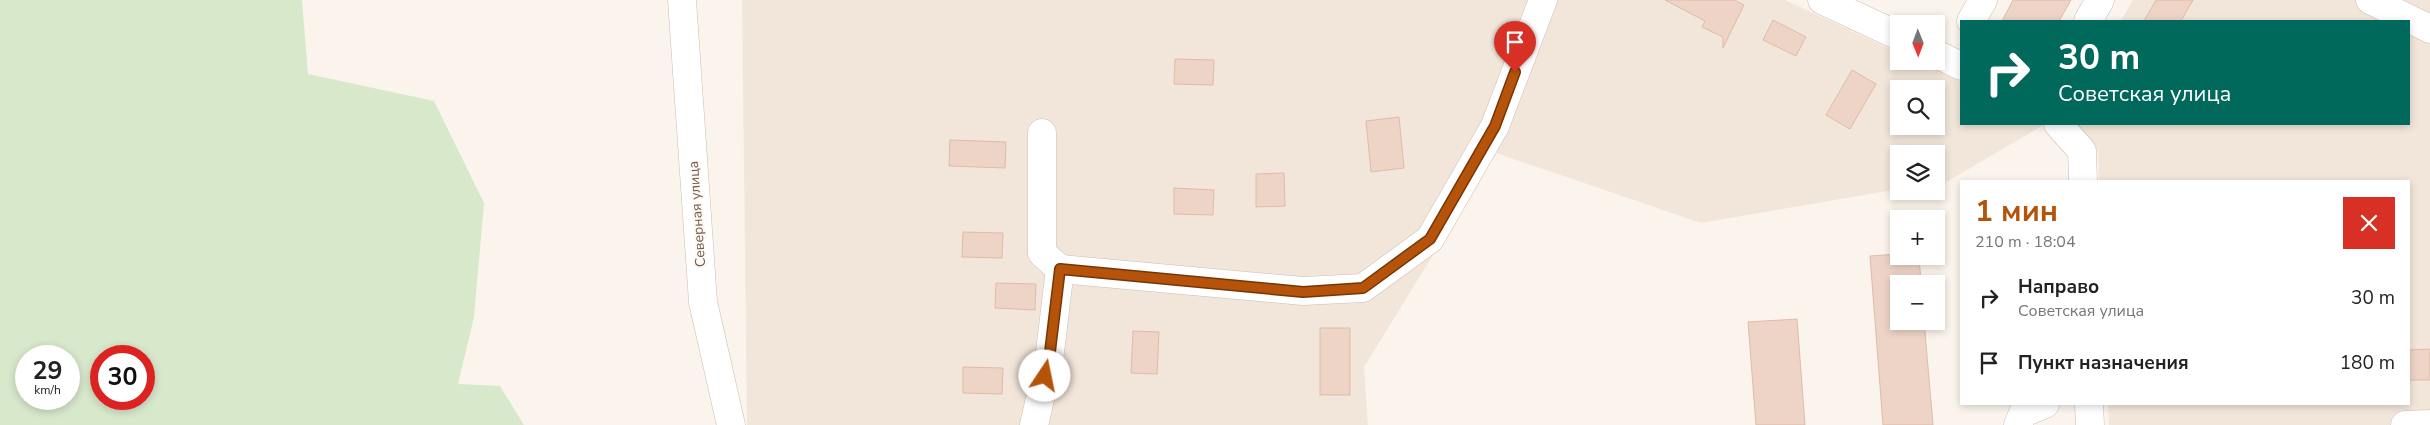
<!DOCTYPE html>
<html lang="ru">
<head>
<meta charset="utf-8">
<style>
  :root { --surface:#fff; --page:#f2f2f2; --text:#222; --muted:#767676; --accent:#b45309 }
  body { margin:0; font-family:"Nunito Sans",sans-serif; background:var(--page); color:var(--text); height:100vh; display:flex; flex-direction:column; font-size:19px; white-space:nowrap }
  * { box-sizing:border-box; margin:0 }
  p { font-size:16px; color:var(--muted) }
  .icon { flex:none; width:28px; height:28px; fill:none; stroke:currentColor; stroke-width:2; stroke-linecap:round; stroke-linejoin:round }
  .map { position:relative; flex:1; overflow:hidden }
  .drawer { position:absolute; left:1960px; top:180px; width:450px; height:225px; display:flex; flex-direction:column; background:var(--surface); border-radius:0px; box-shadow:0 2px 8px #0003 }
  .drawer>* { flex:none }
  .guide { position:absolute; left:1960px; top:20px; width:450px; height:105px; border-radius:0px; box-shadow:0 2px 8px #0003; background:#00695c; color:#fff; overflow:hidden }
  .needle { width:32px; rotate:179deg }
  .controls { position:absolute; left:1890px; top:15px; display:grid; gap:10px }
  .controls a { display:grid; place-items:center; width:55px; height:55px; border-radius:0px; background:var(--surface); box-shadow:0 2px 8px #0003; font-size:25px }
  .speed { position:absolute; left:15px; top:345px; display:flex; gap:10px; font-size:25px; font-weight:700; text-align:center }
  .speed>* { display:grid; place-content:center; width:65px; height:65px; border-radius:50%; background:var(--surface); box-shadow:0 2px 8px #0003; line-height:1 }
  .speed small { font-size:12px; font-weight:400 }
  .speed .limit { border:8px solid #d22; background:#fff; color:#111 }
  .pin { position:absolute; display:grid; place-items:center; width:42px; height:42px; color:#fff; margin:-51px -21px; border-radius:50% 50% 50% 0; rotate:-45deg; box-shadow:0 0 5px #0007 }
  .pin .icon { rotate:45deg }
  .me { position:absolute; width:55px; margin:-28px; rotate:11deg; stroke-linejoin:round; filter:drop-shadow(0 0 4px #0008) }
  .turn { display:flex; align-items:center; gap:18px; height:105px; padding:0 15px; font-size:22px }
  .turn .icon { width:65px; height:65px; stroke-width:2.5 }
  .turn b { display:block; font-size:35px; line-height:42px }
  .round { display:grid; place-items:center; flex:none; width:52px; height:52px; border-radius:0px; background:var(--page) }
  .head { display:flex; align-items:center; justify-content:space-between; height:85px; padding:0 15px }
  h1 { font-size:30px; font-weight:700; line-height:38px; color:var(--accent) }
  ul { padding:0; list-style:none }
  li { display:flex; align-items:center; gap:15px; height:65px; padding:0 15px }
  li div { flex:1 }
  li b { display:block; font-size:19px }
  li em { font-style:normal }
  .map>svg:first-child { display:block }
  .residential { fill:#f2e6da; fill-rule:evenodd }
  .green { fill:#d8e8cb; fill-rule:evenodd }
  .building { fill:#eed4c6; stroke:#dfbba7 }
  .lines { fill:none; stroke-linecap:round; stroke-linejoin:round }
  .minor-casing { stroke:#cdbdb2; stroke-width:29 }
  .minor { stroke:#fff; stroke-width:28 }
  .route-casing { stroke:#753606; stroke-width:12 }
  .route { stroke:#b45309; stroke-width:9 }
  .labels { text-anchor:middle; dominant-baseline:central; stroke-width:4; stroke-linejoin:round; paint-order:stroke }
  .street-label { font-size:14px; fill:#745c50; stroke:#fef9f2 }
</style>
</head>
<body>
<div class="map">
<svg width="2430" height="425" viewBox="0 0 2430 425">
  <rect width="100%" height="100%" fill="#fbf4ec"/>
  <g class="residential">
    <path d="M 742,0 L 1785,0 L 1899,53 L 1899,61 L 1916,61 L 1961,82 L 1961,124 L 2045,124 L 1948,181 L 1936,183 L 1936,154 L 1899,154 L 1899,189 L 1701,223 L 1496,153 L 1364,367 L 1368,425 L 747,425 ZM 1899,89 L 1936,89 L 1936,126 L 1899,126 Z"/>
    <path d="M 2133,0 L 2430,0 L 2430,425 L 2109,425 L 2108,404 L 2409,404 L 2409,181 L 2099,181 L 2098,152 L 2077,124 L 2409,124 L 2409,21 L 2121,21 Z"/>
  </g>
  <path class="green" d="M 0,0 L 302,0 L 308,74 L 434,101 L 484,203 L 474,317 L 458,384 L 500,386 L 524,425 L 0,425 ZM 69,356 L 69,399 L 26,399 L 26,356 ZM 144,356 L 144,399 L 101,399 L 101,356 Z"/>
  <g class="building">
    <path d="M 1665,0 L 1734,0 L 1744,5 L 1723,48 L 1723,37 L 1702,27 L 1705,21 Z"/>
    <path d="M 2013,0 L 2071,0 L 2059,21 L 2002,21 Z"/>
    <path d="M 2156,0 L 2193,0 L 2181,21 L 2144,21 Z"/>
    <path d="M 1773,20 L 1806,37 L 1796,56 L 1763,40 Z"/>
    <path d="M 1175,59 L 1214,60 L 1213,85 L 1174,84 Z"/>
    <path d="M 1852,70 L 1876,84 L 1850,129 L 1826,115 Z"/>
    <path d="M 1399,117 L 1404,168 L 1371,172 L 1366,121 Z"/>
    <path d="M 950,140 L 1006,142 L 1005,168 L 949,166 Z"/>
    <path d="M 1284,173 L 1285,206 L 1256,207 L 1256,174 Z"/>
    <path d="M 1174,188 L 1214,190 L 1213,215 L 1174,214 Z"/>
    <path d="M 963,232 L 1003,233 L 1002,258 L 962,257 Z"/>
    <path d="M 1899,254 L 1899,256 L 1919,256 L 1921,284 L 1899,284 L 1899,321 L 1924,321 L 1933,425 L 1883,425 L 1870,256 Z"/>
    <path d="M 996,283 L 1036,284 L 1035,310 L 995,308 Z"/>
    <path d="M 1797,319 L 1805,425 L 1756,425 L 1748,322 Z"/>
    <rect x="1320" y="328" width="30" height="67"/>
    <path d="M 1133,331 L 1159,332 L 1157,374 L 1131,373 Z"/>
    <path d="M 2430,349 L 2430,380 L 2409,380 L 2409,350 Z"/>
    <path d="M 963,367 L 1003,368 L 1002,394 L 963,393 Z"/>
  </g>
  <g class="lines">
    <g class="minor-casing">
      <g id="minor">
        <path d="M 682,0 L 703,302 L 731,425"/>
        <path d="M 1822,0 L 1899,36"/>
        <path d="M 2370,0 L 2430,29"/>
        <path d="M 1971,21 L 1983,0"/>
        <path d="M 2088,21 L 2100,0"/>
        <path d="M 1936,54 L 1961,66"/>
        <path d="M 2058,124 L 2082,151 L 2083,181"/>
        <path d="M 1042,133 L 1042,253 L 1060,269"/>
        <path d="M 2089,404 L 2090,425"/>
        <path d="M 1034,425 L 1049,360 L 1060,269 L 1303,291 L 1363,288 L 1430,239 L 1495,126 L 1543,0"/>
        <path d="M 2018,425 L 2023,413 L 2045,404"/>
        <path d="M 2405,425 L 2430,424"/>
      </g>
    </g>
    <use href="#minor" class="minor"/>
  </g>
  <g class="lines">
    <g class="route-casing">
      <path id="route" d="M 1045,376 L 1049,360 L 1060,269 L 1303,292 L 1363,288 L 1430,239 L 1495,126 L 1515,72"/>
    </g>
    <use href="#route" class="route"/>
  </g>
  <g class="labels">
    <g class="street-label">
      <text transform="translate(697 214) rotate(-94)">Северная улица</text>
    </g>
  </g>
</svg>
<div class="controls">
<a><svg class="needle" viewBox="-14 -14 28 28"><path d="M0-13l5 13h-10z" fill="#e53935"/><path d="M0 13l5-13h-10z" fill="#767676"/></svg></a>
<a><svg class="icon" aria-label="search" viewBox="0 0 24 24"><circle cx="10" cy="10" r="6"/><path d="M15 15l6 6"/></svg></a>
<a><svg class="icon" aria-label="layers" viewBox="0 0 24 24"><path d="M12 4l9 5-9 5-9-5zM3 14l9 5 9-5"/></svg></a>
<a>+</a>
<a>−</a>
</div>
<div class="speed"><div>29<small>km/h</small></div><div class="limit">30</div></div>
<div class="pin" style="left:1515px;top:72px;background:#d93025"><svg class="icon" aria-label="arrive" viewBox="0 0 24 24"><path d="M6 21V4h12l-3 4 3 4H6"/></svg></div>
<svg class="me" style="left:1045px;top:376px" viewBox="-20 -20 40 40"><circle r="19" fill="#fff"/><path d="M0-13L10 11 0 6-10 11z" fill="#b45309"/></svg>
<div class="guide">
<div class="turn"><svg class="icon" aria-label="right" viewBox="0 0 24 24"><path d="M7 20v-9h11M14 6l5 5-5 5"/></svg><div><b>30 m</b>Советская улица</div></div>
</div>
<section class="drawer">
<div class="head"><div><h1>1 мин</h1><p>210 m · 18:04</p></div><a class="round" style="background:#d93025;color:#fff"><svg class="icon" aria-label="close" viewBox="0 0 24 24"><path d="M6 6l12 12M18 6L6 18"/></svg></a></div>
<ul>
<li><svg class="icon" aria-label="right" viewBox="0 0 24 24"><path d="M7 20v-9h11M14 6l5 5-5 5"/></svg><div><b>Направо</b><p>Советская улица</p></div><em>30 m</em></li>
<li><svg class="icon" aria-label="arrive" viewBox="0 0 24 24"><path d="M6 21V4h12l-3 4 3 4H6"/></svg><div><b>Пункт назначения</b></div><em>180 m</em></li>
</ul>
</section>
</div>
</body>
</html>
